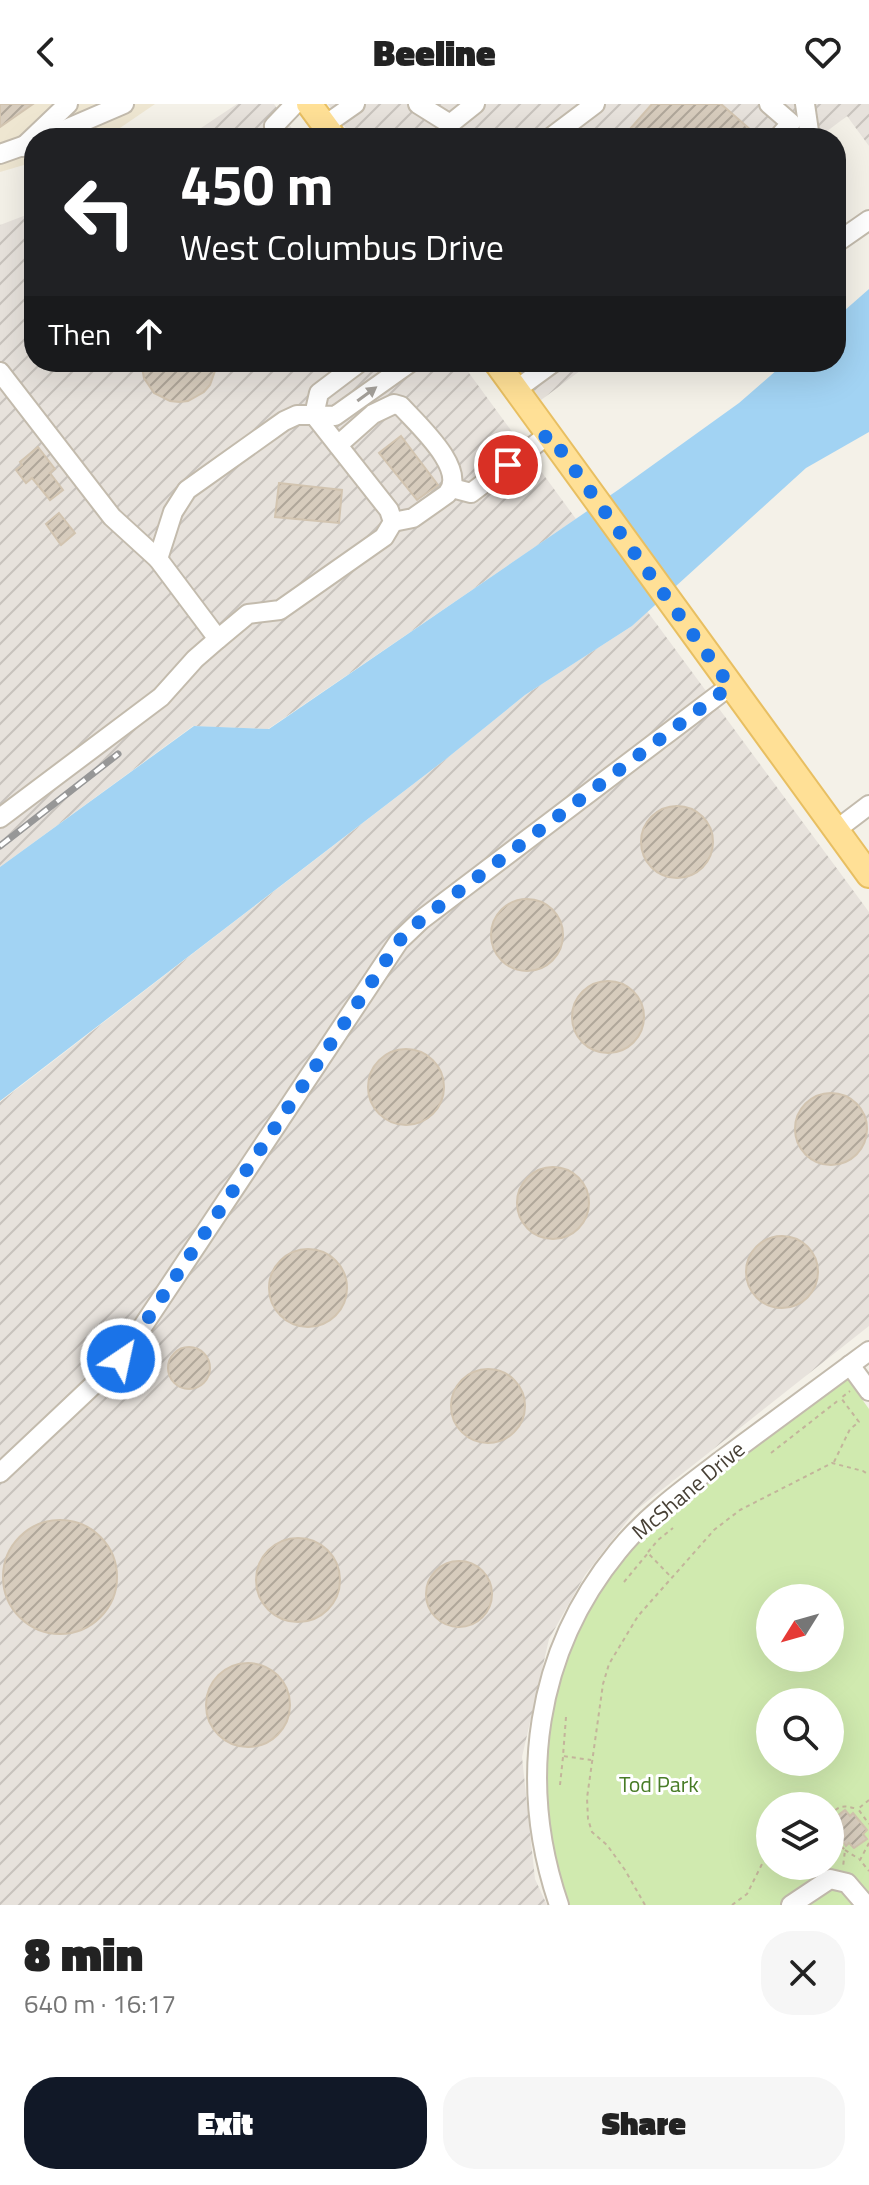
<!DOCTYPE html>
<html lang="en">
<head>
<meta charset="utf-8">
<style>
  :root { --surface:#fff; --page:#f6f6f6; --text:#222; --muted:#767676; --accent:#111827 }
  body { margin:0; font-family:"Titillium Web",sans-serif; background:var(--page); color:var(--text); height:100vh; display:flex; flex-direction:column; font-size:30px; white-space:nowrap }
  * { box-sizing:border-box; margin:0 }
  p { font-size:26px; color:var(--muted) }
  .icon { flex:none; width:44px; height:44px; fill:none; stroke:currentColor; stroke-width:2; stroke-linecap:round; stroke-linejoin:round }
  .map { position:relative; height:1801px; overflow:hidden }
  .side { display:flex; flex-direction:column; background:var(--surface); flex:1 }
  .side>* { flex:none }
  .banner { position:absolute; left:24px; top:24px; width:822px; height:244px; border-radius:32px; box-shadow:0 8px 32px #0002; background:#202124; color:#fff; overflow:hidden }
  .needle { width:52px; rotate:233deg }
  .buttons { position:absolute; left:756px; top:1480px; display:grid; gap:16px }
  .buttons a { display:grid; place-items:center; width:88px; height:88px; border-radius:50%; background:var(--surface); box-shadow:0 8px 32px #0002; font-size:40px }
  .pin { position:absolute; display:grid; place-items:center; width:68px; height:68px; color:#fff; margin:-34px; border:4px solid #fff; border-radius:50%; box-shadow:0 2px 8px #0007 }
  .me { position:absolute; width:88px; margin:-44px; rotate:34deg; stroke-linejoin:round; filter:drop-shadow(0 0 6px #0008) }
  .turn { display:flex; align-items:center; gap:28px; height:168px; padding:0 24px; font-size:36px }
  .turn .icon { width:104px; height:104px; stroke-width:2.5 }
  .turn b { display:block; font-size:56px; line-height:68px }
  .then { display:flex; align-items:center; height:76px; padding:0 24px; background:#0003; gap:16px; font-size:30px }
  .round { display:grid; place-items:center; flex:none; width:84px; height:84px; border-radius:32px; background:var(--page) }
  .headline { display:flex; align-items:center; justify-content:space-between; height:136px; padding:0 24px }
  h1 { font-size:48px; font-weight:800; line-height:60px }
  .primary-button { display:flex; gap:16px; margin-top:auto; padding:16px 24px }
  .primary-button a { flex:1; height:92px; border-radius:32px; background:var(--accent); color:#fff; font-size:32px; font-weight:800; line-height:92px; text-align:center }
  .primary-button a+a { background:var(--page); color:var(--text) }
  header { display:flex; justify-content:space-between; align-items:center; height:104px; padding:0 24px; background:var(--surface); font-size:36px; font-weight:800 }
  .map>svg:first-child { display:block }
  .industrial { fill:url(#industrial-furrows) }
  .education { fill:#eee6d1 }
  .park { fill:#d0eaaf; fill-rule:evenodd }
  .water { fill:#a2d3f3 }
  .building { fill:url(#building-hatch); stroke:#d2c4b0; stroke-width:2 }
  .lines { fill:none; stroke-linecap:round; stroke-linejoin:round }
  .minor-casing { stroke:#c3bbad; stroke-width:22 }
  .major-casing { stroke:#e8bf62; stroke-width:28 }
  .path { stroke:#c3b49b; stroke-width:2; stroke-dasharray:4 4; stroke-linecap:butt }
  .minor { stroke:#fff; stroke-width:18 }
  .major { stroke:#ffe096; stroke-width:24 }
  .rail-casing { stroke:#979797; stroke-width:7 }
  .rail { stroke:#fff; stroke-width:4; stroke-dasharray:12; stroke-linecap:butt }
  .oneway { fill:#a4a09a }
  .route { stroke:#1a73e8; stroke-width:14; stroke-dasharray:0 25.2 }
  .labels { text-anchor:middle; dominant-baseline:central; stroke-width:6; stroke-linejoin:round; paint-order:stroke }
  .street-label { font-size:22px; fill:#484136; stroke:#fff }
  .park-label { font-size:22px; fill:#487c27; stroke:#fff }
</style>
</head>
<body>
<header><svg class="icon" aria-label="back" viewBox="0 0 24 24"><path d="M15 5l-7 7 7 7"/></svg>Beeline<svg class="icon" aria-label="heart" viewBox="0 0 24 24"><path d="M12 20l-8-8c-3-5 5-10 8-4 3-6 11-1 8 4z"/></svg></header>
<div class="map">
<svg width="869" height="1801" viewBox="0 0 869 1801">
  <defs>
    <pattern id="industrial-furrows" width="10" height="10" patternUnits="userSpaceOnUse" patternTransform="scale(2)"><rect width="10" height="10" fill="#e7e2dc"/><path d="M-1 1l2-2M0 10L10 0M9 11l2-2" fill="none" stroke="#c8c3bd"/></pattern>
    <pattern id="building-hatch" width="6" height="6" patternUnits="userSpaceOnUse" patternTransform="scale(2)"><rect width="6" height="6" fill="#d7ccbd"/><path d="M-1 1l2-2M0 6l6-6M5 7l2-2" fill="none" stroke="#b0a79a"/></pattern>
  </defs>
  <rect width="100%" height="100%" fill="#f4f1e8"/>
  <g class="industrial">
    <path d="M 237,0 L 274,0 L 299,34 L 186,34 Z"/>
    <path d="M 328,0 L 869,0 L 869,42 L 847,12 L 818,34 L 353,34 Z"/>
    <path d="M 34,108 L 34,258 L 461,258 L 576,415 L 268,625 L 193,622 L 0,763 L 0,121 Z"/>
    <path d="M 514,258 L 592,258 L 541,296 Z"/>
    <path d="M 647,507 L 869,808 L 869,1222 L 635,1407 L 585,1471 L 549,1535 L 522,1653 L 535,1775 L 547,1801 L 0,1801 L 0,998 L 446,655 L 525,591 L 632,522 Z"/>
  </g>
  <path class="education" d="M 0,0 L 155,0 L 117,26 L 98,34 L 34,34 L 34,58 L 0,68 Z"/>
  <path class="park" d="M 846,1273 L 869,1305 L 869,1801 L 570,1801 C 553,1765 547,1710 547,1671 C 546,1587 581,1501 637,1438 C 662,1410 695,1387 725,1365 C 765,1334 805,1304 846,1273 ZM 770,1494 L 830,1494 L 830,1554 L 770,1554 ZM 770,1598 L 830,1598 L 830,1658 L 770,1658 ZM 770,1702 L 830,1702 L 830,1762 L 770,1762 Z"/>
  <path class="water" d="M 869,185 L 869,328 L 806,364 L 632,522 L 525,591 L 446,655 L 0,997 L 0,763 L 194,622 L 269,625 L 618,386 L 739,299 L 786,258 L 836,258 L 836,214 Z"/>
  <g class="building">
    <path d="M 0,0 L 33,0 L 0,23 Z"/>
    <path d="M 652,0 L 721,0 L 760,34 L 622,34 Z"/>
    <path d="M 141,258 L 216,258 L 216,264 L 210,281 L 204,288 L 188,297 L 179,298 L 170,297 L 154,289 L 144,274 Z"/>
    <path d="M 401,332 L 438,381 L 417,396 L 379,349 Z"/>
    <path d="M 38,343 L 55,365 L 50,369 L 63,386 L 50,396 L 32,374 L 26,379 L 16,366 L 22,361 L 20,358 Z"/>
    <path d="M 279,379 L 342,386 L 339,419 L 275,413 Z"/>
    <path d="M 59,409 L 75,429 L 61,441 L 46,420 Z"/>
    <circle cx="677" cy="738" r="36"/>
    <circle cx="527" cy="831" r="36"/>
    <circle cx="608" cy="913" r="36"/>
    <circle cx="406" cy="983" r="38"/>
    <circle cx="831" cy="1025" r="36"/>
    <circle cx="553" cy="1099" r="36"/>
    <circle cx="782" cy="1168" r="36"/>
    <circle cx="308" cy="1184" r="39"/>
    <circle cx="189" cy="1264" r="21"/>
    <circle cx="488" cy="1302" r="37"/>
    <circle cx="60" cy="1473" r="57"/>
    <circle cx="298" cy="1476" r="42"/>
    <circle cx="459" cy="1490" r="33"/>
    <circle cx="248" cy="1601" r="42"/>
    <path d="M 845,1706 L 850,1712 L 853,1709 L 867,1726 L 863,1730 L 867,1735 L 854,1744 L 849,1739 L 846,1742 L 833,1724 L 836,1722 L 832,1716 Z"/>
  </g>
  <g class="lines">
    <g class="minor-casing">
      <g id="minor">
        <path d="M 418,0 L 450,20 L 475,0"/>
        <path d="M 769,0 L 791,19 L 778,34"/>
        <path d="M 805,0 L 810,34"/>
        <path d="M 325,21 L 355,0"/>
        <path d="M 45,34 L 124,0"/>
        <path d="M 279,34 L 274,22 L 295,0"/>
        <path d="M 550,34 L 595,0"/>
        <path d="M 23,43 L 68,0"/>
        <path d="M 0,50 L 31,39"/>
        <path d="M 836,139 L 869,116"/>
        <path d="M 360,258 L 319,289 L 314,311 L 335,312 L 411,258"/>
        <path d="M 0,268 L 112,413 L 158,455"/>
        <path d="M 517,285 L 554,258"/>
        <path d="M 297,311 L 314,311 L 389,406 L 393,418 L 384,433 L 280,506 L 248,510 L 218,535 L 158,455 L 173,408 L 187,386 L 284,317 Z"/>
        <path d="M 338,341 L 373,310 L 394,300 L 401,302 C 417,320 469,366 447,390 L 413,414 L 393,418"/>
        <path d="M 452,384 L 471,389 L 549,330"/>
        <path d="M 0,714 L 161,593 L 195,555 L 218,535"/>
        <path d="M 836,726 L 869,701"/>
        <path d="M 850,1261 L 869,1287"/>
        <path d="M 0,1369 L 121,1255 L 399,837 L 421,816 L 730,582"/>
        <path d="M 559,1801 C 517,1679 535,1548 618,1447 C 647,1411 686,1383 723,1355 C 771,1319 820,1283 869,1247"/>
        <path d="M 791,1801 L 830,1775 L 847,1779 L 866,1801"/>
      </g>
    </g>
    <g class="major-casing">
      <g id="major">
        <path d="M 309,0 L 334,34"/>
        <path d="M 496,258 L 869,771"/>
      </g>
    </g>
    <g class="path">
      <path d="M 771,1349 L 840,1295"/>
      <path d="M 834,1358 L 850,1325 L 859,1318 L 841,1294 L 850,1287"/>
      <path d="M 648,1448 L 658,1436 L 673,1424"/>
      <path d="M 624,1478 L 648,1449 L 671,1473"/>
      <path d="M 566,1613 L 563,1652 L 591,1656"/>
      <path d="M 560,1681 L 563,1653"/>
      <path d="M 869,1696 L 858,1705 L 869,1720"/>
      <path d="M 830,1712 C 838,1701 844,1701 857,1705"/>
      <path d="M 830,1731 L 845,1746 L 843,1763"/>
      <path d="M 869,1739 L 860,1756 L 869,1767"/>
      <path d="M 845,1746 L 859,1755"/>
      <path d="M 645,1801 L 625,1766 L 607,1741 L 592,1728 L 588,1715 L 587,1694 L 603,1580 L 609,1560 L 638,1512 L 714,1426 L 740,1406 L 832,1359 L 863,1367 L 869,1371"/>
      <path d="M 732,1801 L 747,1790 L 770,1744"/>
    </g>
    <use href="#minor" class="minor"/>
    <use href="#major" class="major"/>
    <g class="rail-casing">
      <path id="rail" d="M 0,742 L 118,650"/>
    </g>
    <use href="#rail" class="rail"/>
  </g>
  <defs><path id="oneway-solid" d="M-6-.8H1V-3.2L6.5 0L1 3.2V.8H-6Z" transform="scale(2)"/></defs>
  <use class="oneway" href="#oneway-solid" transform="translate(367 290) rotate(-36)"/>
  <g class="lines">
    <path class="route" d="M 121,1255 L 399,837 L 421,816 L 730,582 L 549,330 L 508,361"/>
  </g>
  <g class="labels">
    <g class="street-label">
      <text transform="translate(688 1386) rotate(-40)">McShane Drive</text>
    </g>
    <g class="park-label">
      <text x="659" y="1680">Tod Park</text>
    </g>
  </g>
</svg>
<div class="buttons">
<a><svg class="needle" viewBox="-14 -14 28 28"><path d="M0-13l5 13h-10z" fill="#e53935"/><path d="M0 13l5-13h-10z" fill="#767676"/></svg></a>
<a><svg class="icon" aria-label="search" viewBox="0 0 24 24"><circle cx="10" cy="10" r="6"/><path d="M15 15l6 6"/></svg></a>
<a><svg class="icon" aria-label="layers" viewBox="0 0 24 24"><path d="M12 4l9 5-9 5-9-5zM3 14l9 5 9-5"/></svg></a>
</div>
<div class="pin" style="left:508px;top:361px;background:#d93025"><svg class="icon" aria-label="arrive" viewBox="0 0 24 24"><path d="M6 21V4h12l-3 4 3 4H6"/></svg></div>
<svg class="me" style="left:121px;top:1255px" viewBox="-20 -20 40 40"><circle r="17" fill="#1a73e8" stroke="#fff" stroke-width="3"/><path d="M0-11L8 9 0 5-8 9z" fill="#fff"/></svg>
<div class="banner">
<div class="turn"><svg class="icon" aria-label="left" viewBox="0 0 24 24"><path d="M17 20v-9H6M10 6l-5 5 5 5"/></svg><div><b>450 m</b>West Columbus Drive</div></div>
<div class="then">Then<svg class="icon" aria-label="ahead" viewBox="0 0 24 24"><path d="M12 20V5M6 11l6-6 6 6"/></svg></div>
</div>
</div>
<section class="side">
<div class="headline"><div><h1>8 min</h1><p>640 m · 16:17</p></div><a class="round"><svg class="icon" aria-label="close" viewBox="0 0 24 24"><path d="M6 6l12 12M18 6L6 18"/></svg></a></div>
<div class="primary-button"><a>Exit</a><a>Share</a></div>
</section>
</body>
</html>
